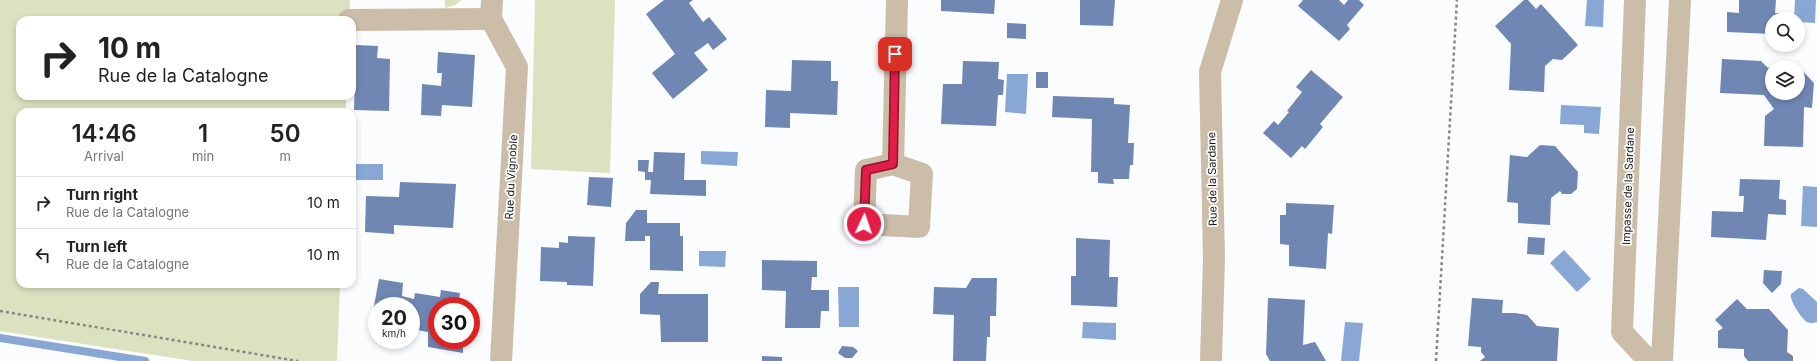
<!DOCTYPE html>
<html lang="en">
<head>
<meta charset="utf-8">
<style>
  :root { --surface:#fff; --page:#f2f2f2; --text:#222; --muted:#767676; --line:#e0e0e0 }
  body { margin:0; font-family:Inter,sans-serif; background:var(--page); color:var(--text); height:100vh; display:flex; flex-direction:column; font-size:15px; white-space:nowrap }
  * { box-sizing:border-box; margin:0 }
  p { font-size:13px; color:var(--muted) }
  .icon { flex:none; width:22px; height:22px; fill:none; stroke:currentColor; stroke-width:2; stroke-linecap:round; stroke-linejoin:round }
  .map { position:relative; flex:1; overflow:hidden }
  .details { position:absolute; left:16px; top:108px; width:340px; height:180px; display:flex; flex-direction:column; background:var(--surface); border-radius:12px; box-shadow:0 2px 6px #0003 }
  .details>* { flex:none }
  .top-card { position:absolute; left:16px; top:16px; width:340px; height:84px; border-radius:12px; box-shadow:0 2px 6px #0003; background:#fff; color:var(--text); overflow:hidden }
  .fabs { position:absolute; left:1765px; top:12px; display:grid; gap:8px }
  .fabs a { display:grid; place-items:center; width:40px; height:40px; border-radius:50%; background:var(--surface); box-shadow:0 2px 6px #0003; font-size:20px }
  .speed { position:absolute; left:368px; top:297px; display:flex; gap:8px; font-size:20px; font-weight:700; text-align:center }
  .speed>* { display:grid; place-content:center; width:52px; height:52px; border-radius:50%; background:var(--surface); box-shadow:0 2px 6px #0003; line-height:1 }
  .speed small { font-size:10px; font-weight:400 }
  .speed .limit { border:6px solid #d22; background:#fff; color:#111 }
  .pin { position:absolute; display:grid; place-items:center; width:34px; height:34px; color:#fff; margin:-17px; border-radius:8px; box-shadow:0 2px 6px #0006 }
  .me { position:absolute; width:44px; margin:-22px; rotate:3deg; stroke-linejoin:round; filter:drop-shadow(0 0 3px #0008) }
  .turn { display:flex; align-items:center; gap:14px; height:84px; padding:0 16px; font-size:18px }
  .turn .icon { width:52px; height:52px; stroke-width:2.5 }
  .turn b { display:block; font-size:28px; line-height:34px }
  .eta { display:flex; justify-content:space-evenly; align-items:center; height:68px; text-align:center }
  .eta b { font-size:24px; font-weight:600; line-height:28px }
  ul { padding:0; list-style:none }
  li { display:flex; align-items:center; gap:12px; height:52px; padding:0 16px; border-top:1px solid var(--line) }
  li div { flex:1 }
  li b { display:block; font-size:15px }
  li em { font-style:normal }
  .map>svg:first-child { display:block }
  .green { fill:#dae2c0 }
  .water { fill:#89a7d4 }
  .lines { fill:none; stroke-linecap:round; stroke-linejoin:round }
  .stream { stroke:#89a7d4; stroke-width:8 }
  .building { fill:#7086b3; fill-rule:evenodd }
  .path { stroke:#868789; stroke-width:2.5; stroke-dasharray:3 3; stroke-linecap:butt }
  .minor { stroke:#cbbda8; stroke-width:22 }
  .route-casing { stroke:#92132f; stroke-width:10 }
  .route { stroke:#e11d48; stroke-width:7 }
  .labels { text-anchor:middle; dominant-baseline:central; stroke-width:3.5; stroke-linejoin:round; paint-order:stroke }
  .street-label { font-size:11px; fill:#161618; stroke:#fff }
</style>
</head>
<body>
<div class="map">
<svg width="1817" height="361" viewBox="0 0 1817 361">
  <rect width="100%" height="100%" fill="#fafcfe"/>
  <g class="green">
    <path d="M 0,0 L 350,0 L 349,20 L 20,20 L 20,96 L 346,96 L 346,112 L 20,112 L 20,284 L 340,284 L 337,361 L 193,361 L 0,331 Z"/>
    <path d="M 445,0 L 462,0 L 455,5 L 445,8 Z"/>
    <path d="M 535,0 L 615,0 L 610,173 L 531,169 Z"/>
  </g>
  <g class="water">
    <path d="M 1587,0 L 1604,0 L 1603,27 L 1585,26 Z"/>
    <path d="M 1795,0 L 1816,0 L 1815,23 L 1798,22 L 1798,19 L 1794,19 Z"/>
    <path d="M 1007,74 L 1028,74 L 1026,114 L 1005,112 Z"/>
    <path d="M 1561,105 L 1601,107 L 1599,134 L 1584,133 L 1584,125 L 1560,124 Z"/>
    <path d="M 701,151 L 738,152 L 737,166 L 701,164 Z"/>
    <rect x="353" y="164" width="30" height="16"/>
    <path d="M 1803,186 L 1817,187 L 1817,227 L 1801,226 Z"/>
    <path d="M 1564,250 L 1591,279 L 1577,292 L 1550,263 Z"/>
    <path d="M 699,251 L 726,251 L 725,267 L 699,266 Z"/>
    <path d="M 838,287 L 859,287 L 859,327 L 839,327 Z"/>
    <path d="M 1799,288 L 1803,289 L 1817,302 L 1817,322 C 1813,323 1811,324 1807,322 C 1802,319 1789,300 1791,294 Z"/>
    <path d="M 1083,322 L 1116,323 L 1116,340 L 1082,338 Z"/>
    <path d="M 1345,322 L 1363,323 L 1359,361 L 1341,361 Z"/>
  </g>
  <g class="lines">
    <path class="stream" d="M 0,338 L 145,361"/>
  </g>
  <g class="building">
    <path d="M 664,0 L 693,0 L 689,3 L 703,22 L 709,17 L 727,39 L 713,50 L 708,43 L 694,53 L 708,70 L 673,99 L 652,73 L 675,54 L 646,14 Z"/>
    <path d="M 941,0 L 995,0 L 994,14 L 941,11 Z"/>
    <path d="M 1080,0 L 1115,0 L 1113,26 L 1080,25 Z"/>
    <path d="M 1303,0 L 1339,0 L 1344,5 L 1348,0 L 1359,0 L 1364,5 L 1347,25 L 1350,29 L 1339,41 L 1298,6 Z"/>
    <path d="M 1524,0 L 1528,0 L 1536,9 L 1541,4 L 1578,45 L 1562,60 L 1553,59 L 1545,66 L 1544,92 L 1509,90 L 1511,44 L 1495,26 Z"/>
    <path d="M 1739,0 L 1776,0 L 1775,13 L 1787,13 L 1787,19 L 1772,19 L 1772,34 L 1727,32 L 1727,12 L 1739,13 Z"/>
    <path d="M 1007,23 L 1026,24 L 1026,39 L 1007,38 Z"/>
    <path d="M 356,45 L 378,46 L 377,58 L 390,59 L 389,111 L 354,110 Z"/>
    <path d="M 438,52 L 475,55 L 472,107 L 442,105 L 441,116 L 421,115 L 422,84 L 441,86 L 442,73 L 437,73 Z"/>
    <path d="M 1722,59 L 1761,61 L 1768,68 L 1778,62 L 1795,63 L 1814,83 L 1812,108 L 1804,107 L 1803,147 L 1764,146 L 1765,116 L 1774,109 L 1764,95 L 1720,93 ZM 1772,67 L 1798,67 L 1798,93 L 1772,93 Z"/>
    <path d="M 792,60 L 831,61 L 831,81 L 838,81 L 837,115 L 790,113 L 790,128 L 765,127 L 766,90 L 791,91 Z"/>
    <path d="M 963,61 L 999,62 L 998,79 L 1004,80 L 1003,95 L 998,95 L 996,126 L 941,124 L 943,84 L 962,84 Z"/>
    <path d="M 1311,70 L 1343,97 L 1320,124 L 1323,127 L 1305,149 L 1302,146 L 1291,158 L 1263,133 L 1274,121 L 1278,125 L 1289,112 L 1287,111 L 1302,92 L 1296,87 Z"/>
    <rect x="1036" y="72" width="12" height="16"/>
    <path d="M 1053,96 L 1114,98 L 1114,104 L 1130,105 L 1128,143 L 1134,143 L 1133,165 L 1130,165 L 1129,179 L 1113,179 L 1114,184 L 1098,183 L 1098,172 L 1091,172 L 1092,119 L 1052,117 Z"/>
    <path d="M 1540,145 L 1555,146 L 1578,172 L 1577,189 L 1571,194 L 1562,194 L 1560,191 L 1551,198 L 1550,225 L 1518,223 L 1518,203 L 1507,202 L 1510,155 L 1527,157 Z"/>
    <path d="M 654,152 L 685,153 L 684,180 L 706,180 L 706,196 L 650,194 L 651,180 L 645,180 L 645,172 L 638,171 L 638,160 L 649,160 L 648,172 L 653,172 Z"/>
    <path d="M 589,177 L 613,178 L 611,207 L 587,205 Z"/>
    <path d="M 1740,179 L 1780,180 L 1779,199 L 1786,200 L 1786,215 L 1768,214 L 1766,240 L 1711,237 L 1712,211 L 1743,212 L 1744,196 L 1739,196 Z"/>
    <path d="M 400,182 L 456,184 L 453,228 L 394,225 L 394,234 L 365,232 L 366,196 L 399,197 Z"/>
    <path d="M 1286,203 L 1334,205 L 1332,234 L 1328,233 L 1326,269 L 1289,266 L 1289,245 L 1280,244 L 1280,215 L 1286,215 Z"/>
    <path d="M 636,210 L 647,210 L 647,223 L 680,223 L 680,236 L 683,236 L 683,271 L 650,270 L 650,236 L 645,236 L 645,241 L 625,241 L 626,223 Z"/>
    <path d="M 568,236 L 595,237 L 593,286 L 567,285 L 567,282 L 540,281 L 541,247 L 559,248 L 559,242 L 568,243 Z"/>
    <path d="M 1528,237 L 1545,238 L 1544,255 L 1527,254 Z"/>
    <path d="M 1076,238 L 1110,240 L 1109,277 L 1118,277 L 1117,307 L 1071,305 L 1071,276 L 1076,276 Z"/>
    <path d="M 762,260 L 817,261 L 817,277 L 812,277 L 811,290 L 829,290 L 829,311 L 821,311 L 820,328 L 785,328 L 786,291 L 762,290 Z"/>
    <path d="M 1764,270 L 1782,271 L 1781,284 L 1772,293 L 1763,283 Z"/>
    <path d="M 972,278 L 997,278 L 996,316 L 990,316 L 990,337 L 987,337 L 986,361 L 953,361 L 954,315 L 933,314 L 934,287 L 966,288 Z"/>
    <path d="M 379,279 L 403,283 L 402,296 L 414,299 L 415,293 L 440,297 L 441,290 L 460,293 L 458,306 L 437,306 L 437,340 L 463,340 L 463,353 L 428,347 L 428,332 L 411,329 L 411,306 L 377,306 L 377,312 L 373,311 Z"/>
    <path d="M 651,282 L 659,282 L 658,294 L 708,294 L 708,342 L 661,342 L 660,315 L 640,314 L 640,294 Z"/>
    <path d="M 1268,298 L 1305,300 L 1303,345 L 1315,342 L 1326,361 L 1270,361 L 1266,354 Z"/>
    <path d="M 1472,298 L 1503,300 L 1502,313 L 1515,313 L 1527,315 L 1537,326 L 1559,328 L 1557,361 L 1480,361 L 1485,357 L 1481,352 L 1481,347 L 1468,346 Z"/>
    <path d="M 1737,299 L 1747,309 L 1769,309 L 1788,330 L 1787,352 L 1793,356 L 1793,361 L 1748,361 L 1744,356 L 1744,349 L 1718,348 L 1718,331 L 1723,328 L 1715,320 Z"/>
    <path d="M 842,346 L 853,347 L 858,351 L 852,358 L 845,358 L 838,353 Z"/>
    <path d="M 762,356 L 782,357 L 782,361 L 762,361 Z"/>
  </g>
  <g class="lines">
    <g class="path">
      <path d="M 0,311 L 298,361"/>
      <path d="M 1436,361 L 1457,0"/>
    </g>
    <g class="minor">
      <path d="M 492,0 L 491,19 L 517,67 L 501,361"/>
      <path d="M 1635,0 L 1622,332 L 1649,361"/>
      <path d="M 349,20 L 491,19"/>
      <path d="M 893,164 L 922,174 L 919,227 L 864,224 L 866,170 Z"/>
      <path d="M 893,164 L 897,0"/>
      <path d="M 1211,361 L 1214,258 L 1210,72 L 1232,0"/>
      <path d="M 1662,361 L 1680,0"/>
    </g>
  </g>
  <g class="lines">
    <g class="route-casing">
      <path id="route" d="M 864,224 L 866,170 L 893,164 L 895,54"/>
    </g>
    <use href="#route" class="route"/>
  </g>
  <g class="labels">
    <g class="street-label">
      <text transform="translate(511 177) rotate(-87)">Rue du Vignoble</text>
      <text transform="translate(1212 179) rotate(-91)">Rue de la Sardane</text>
      <text transform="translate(1628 186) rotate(-88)">Impasse de la Sardane</text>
    </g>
  </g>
</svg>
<div class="fabs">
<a><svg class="icon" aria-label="search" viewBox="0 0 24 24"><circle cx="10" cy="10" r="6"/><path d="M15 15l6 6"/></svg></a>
<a><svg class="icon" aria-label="layers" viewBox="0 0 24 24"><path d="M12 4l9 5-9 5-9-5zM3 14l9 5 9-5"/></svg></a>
</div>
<div class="speed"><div>20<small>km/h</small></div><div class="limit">30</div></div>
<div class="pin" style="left:895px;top:54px;background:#d93025"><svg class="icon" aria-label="arrive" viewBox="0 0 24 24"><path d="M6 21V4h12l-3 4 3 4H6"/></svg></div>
<svg class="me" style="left:864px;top:224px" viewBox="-20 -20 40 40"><circle r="17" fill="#e11d48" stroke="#fff" stroke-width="3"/><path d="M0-11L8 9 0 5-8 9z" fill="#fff"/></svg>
<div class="top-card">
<div class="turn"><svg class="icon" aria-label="right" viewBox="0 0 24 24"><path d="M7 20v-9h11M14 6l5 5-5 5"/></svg><div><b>10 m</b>Rue de la Catalogne</div></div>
</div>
<section class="details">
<div class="eta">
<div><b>14:46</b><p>Arrival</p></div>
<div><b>1</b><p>min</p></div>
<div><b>50</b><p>m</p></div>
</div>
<ul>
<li><svg class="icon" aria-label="right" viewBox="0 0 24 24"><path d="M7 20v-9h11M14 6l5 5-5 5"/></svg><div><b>Turn right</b><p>Rue de la Catalogne</p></div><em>10 m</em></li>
<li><svg class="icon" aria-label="left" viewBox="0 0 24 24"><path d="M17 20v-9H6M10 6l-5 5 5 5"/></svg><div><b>Turn left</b><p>Rue de la Catalogne</p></div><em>10 m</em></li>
</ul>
</section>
</div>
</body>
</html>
